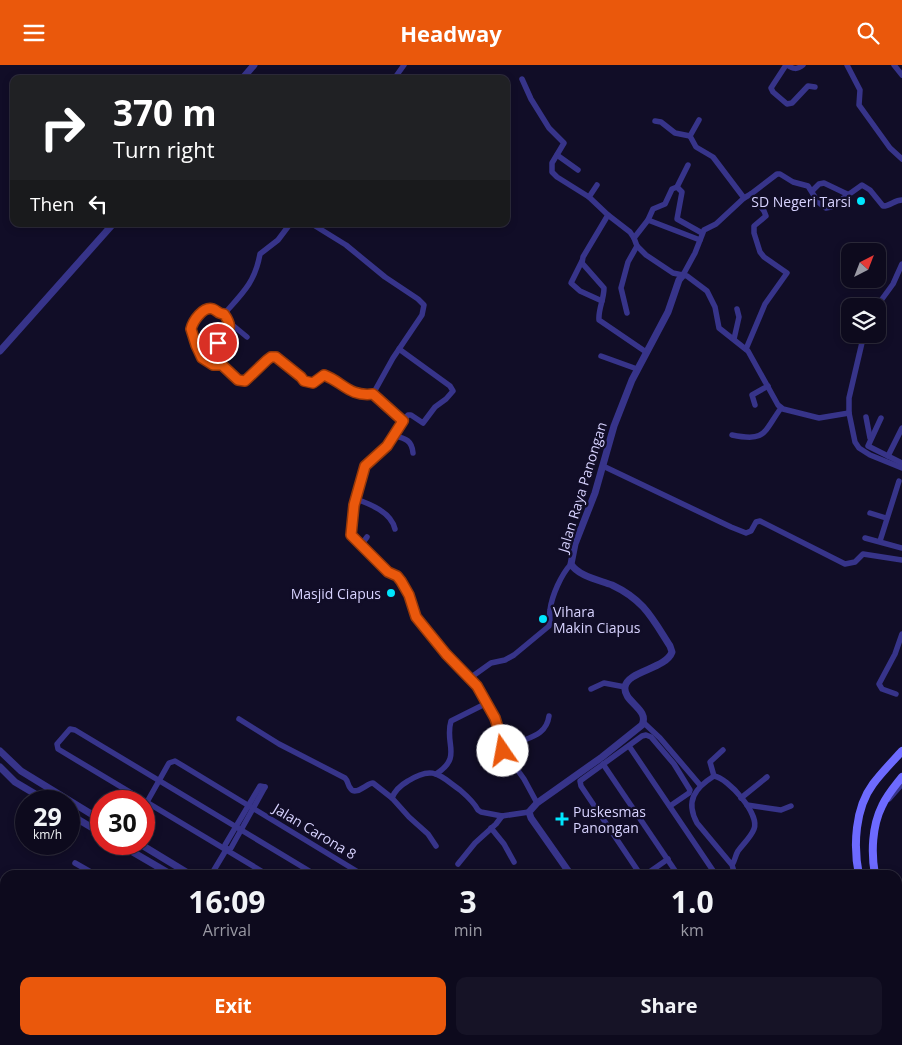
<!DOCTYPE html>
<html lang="en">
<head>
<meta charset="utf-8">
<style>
  :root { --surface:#0d0a1d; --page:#161326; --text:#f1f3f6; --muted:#9a9aa4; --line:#2d2b3b; --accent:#ea580c }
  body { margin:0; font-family:"Open Sans",sans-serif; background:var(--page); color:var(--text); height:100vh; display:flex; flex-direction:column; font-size:19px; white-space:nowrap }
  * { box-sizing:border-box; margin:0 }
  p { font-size:16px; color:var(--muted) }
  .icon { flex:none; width:28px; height:28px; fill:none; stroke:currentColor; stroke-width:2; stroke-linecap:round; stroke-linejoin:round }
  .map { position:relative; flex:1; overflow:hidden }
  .sheet { position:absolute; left:0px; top:805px; width:902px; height:175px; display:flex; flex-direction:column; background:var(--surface); border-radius:15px 15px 0 0; box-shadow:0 2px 8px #0003,0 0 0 1px var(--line) }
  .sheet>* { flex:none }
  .banner { position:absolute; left:10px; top:10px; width:500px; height:152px; border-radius:10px; box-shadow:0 2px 8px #0003,0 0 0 1px var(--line); background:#202124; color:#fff; overflow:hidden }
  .needle { width:32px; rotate:42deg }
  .tools { position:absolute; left:841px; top:178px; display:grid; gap:10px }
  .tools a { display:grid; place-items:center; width:45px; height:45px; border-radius:10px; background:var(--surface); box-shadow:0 2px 8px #0003,0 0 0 1px var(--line); font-size:25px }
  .speed { position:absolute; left:15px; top:725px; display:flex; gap:10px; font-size:25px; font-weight:700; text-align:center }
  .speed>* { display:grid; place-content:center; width:65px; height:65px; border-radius:50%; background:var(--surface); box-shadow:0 2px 8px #0003,0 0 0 1px var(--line); line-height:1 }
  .speed small { font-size:12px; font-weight:400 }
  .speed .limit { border:8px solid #d22; background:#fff; color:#111 }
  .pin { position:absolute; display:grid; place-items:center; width:42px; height:42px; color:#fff; margin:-21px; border:2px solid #fff; border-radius:50%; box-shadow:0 1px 5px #0007 }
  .me { position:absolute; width:55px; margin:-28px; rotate:348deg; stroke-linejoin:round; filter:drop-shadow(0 0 4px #0008) }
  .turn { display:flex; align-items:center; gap:18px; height:105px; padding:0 20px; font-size:22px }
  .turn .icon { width:65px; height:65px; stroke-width:2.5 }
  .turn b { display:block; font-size:35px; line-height:42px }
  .then { display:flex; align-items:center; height:48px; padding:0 20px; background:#0003; gap:10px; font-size:19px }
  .eta { display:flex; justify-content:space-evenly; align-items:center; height:85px; text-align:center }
  .eta b { font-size:30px; font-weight:700; line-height:35px }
  .cta { display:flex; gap:10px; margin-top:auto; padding:10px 20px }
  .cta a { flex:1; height:58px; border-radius:10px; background:var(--accent); color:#fff; font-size:20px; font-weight:700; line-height:58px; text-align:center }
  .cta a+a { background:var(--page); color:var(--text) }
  header { display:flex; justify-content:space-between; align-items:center; height:65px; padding:0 20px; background:var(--accent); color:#fff; font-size:22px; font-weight:700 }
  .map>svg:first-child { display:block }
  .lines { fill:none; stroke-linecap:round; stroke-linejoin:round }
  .minor { stroke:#37348a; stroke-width:5.5 }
  .tertiary { stroke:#37348a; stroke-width:7 }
  .secondary { stroke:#6d6aff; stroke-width:8 }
  .route-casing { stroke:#983908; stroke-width:12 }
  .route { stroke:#ea580c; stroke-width:9 }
  .poi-dot { fill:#00e6fe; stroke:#110d27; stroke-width:2 }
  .labels { text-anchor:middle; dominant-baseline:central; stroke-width:5; stroke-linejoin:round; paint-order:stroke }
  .poi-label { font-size:14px; fill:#d8d3ff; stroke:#110d27; text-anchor:end }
  .street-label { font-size:14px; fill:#d8d3ff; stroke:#110d27 }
</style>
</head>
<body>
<header><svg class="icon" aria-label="menu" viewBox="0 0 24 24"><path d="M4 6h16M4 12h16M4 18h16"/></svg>Headway<svg class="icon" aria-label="search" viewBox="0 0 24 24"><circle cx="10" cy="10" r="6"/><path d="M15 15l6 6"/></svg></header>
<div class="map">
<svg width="902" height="980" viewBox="0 0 902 980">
  <rect width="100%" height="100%" fill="#110d27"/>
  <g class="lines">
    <g class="minor">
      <path d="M 786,0 L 771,23 L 773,27 L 787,39 L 792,38 L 808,21 L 815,22"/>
      <path d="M 787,0 C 793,4 797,5 803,0"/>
      <path d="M 847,0 L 860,25 L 859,40 L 890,83 L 902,94"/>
      <path d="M 894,0 L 902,10"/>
      <path d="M 394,14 L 404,0"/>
      <path d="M 522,14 L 531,34 L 549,63 L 564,78 L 552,98 L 552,107 L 557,112 L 589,132 L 608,150 L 630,167 L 634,173 L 637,181 L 646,190 L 673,208 L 687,211 L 707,226 L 715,242 L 719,263 L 748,286 L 778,340 L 783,344 L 819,353 L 849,348"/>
      <path d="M 699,55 L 690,71 L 696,82 L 713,92 L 744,133"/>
      <path d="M 655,56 L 661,57 L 675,68 L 690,71"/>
      <path d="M 557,90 L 578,105"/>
      <path d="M 677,122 L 682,127 L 677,154 L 702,168"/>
      <path d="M 812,126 L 819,119 L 824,118 L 847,129"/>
      <path d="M 589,132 L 597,120"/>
      <path d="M 608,150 L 583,192 L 582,198 L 604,223 C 604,235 598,244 599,255 L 646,287"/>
      <path d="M 648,155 L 700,175"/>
      <path d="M 290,159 L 278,175 L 260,189 C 255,217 243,228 224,249 C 218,250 215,244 208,244 L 196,254 L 191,264 L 196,281 L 202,293 L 213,300 L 222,300 L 240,317 C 254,314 261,291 276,292 C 286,300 302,316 313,318 L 324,309 C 343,317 350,332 373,329 L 403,356"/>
      <path d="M 312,159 L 346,180 L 385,212 L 418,234 L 424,240 L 422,250 L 393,293 L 373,329"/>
      <path d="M 634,173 L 648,155 L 653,144 L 665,139 L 672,124 L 677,122 L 688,100"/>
      <path d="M 582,196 L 571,218 L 580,226 L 602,236"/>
      <path d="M 683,210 L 695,188 L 704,165 L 716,159 L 744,133 L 751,129 L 777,109 L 780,109 L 793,117 L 808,121 L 818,137 L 826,143 L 831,142 L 862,120 L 870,125 L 883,141 C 891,141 894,135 902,135"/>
      <path d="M 877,241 L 893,219 L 902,199"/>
      <path d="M 627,248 L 621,223 L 628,197 L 637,181"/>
      <path d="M 224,249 L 230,261 L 227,267 L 217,277 L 228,291"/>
      <path d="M 230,260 L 230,258 L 247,272"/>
      <path d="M 864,269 L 849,333 L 849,348 L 855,377 L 859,383 L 870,390 L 902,403"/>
      <path d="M 734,274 L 739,252 L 737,244"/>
      <path d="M 399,284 L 450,321 L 453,326 L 446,334 L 435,342 L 423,358 L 411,350 L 408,350 L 403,356 L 387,381 L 365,401 L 354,440 L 351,470 L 388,507 L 397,511 L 401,516 L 409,530 L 416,551 L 446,589 L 477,621 L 495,653 L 501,682 L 524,714 L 537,738"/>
      <path d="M 746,284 L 765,239 L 787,208 L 764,192 L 760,187 L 754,168 L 754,161 L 766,151 L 764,146 L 751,129"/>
      <path d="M 601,291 L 637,304"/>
      <path d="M 755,340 L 752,330 L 768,321"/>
      <path d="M 866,352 L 870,373"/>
      <path d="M 881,353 L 868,381 L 902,398"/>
      <path d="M 732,370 C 766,377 763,368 781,343"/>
      <path d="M 394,371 C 406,373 412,376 413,388"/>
      <path d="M 888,391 L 902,363"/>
      <path d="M 603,401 L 731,462 L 746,468 L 751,466 L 756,457 L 760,456 L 845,499 L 855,497 L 863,489 L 902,495"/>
      <path d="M 356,434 C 370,439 391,447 395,464"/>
      <path d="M 870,448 L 886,453"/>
      <path d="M 865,473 L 902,483"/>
      <path d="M 880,476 L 899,416"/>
      <path d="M 361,480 L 367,472"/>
      <path d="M 470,613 L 491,598 L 505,595 L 514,590 L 549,561 C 551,555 549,551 550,545 C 552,530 561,510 571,499"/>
      <path d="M 591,624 L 604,618 L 625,622"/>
      <path d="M 896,629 L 882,624 L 879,619 L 895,589 L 902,569"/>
      <path d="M 239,654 L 279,679 L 345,713 C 349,717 347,720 351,724 C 356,731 367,718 373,718 L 392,733 C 395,725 401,720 408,716 C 433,700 439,710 460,725 C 467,731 474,737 478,745 L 481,747 L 502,751 L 529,747"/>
      <path d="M 644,658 L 660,673 L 700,720"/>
      <path d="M 500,680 L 509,682 C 525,672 546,673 549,651"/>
      <path d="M 629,681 L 716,810"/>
      <path d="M 492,694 L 503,686"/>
      <path d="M 603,699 L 678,810"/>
      <path d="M 436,709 C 463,692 444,679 451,656 L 487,638"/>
      <path d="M 714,711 L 710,697 L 723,685"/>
      <path d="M 392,733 L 409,752 L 428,769 L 436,781"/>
      <path d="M 741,733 L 767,712"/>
      <path d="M 889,734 L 902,719"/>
      <path d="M 147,737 L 169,698 L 175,696 L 363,810"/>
      <path d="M 747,740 L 781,745 L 791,741"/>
      <path d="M 491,763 L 504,779 L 514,797"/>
      <path d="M 226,785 L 225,780 L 260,721 L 265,722"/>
      <path d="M 75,798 L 96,810"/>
      <path d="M 458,799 L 475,778 L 496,759 L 502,751"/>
      <path d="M 732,800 C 735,796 735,791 738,786 C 743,779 751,772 754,764 C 760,749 728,713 714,711 C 695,723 685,736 697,758 L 732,800 L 735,810"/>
      <path d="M 211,810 L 226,785 L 231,783 L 265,722"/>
      <path d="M 268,810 L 58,684 L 57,679 L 70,664 L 75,665 L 316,810"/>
      <path d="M 643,810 L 638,806 L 581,721 L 580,716 L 642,671 L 646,670 L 651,672 L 674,699 L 690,725 L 689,728 L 670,741"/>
      <path d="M 643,810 L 648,808 L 668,794"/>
      <path d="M 0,944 L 5,948"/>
      <path d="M 898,963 L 902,958"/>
      <path d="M 35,975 L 40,980"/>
      <path d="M 226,975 L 229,980"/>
      <path d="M 239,975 L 244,980"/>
      <path d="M 624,975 L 626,980"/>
      <path d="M 780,975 L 785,980"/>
      <path d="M 792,975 L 797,980"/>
      <path d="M 888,975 L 893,980"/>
      <path d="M 585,979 L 593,975"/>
      <path d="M 437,980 L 441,975"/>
    </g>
    <g class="tertiary">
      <path d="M 242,14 L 254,0"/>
      <path d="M 0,286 L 113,159"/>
      <path d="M 0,686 L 21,706 L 101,755"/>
      <path d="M 0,702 L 15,717 L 47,736"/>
      <path d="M 69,749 L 101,768"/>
      <path d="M 119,779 L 172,810"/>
      <path d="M 140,779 L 191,810"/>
      <path d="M 571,810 L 531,753 L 529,747 L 537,738 L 602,692 L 642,660 C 650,644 623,637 625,622 C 627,606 666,604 672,587 L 670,581 C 652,553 644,535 612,520 C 599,515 578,511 571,499 L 575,479 L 595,428 L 614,361 L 632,315 L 668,247 L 679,215 L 683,210"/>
      <path d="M 388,975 L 391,980"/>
      <path d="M 399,975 L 402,980"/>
      <path d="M 654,975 L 655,980"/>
      <path d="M 706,980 L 712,975"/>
      <path d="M 727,980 L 731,975"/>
    </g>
    <g class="secondary">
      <path d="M 859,810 C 853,781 855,743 873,719 C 882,707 892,697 902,686"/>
      <path d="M 875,810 C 871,788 872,761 882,741 C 887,730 895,721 902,712"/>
      <path d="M 898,850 L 902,854"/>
      <path d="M 898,860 L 902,864"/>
    </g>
  </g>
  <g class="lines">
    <g class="route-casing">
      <path id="route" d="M 218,278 C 220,264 238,269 224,249 C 218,249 218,246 213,244 C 203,241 193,256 191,264 L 196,280 L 202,293 L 213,300 L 222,300 L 238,315 L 245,316 L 267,295 L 271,292 L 276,292 L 301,312 L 304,316 L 313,318 L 324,310 C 343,317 349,332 373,329 L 403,356 L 387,381 L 365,401 L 354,440 L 351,470 L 388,507 L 397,511 L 401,516 L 409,530 L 416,552 L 446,589 L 477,621 L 495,653 L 498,663 L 499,676 L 503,686"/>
    </g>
    <use href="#route" class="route"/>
  </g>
  <g class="poi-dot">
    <circle cx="861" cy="136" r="5"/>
    <circle cx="391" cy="528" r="5"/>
    <circle cx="543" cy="554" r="5"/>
    <path d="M559.5 746.5h5v5h5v5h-5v5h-5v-5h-5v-5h5z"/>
  </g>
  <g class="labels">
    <g class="poi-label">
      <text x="851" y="136">SD Negeri Tarsi</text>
      <text x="381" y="528">Masjid Ciapus</text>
      <text x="553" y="546" text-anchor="start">Vihara<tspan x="553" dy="16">Makin Ciapus</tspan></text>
      <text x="573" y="746" text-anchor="start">Puskesmas<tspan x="573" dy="16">Panongan</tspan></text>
    </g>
    <g class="street-label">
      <text transform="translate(582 422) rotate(-73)">Jalan Raya Panongan</text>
      <text transform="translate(315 766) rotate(31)">Jalan Carona 8</text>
    </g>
  </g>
</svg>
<div class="tools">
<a><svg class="needle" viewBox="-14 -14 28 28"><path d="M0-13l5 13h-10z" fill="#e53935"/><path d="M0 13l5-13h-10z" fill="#9a9aa4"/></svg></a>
<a><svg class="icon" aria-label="layers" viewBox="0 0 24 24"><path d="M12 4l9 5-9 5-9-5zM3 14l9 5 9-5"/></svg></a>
</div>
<div class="speed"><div>29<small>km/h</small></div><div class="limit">30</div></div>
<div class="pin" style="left:218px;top:278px;background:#d93025"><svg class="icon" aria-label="arrive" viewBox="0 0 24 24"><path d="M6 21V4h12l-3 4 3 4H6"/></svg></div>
<svg class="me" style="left:503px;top:686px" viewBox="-20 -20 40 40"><circle r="19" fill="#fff"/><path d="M0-13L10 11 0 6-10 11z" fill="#ea580c"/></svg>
<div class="banner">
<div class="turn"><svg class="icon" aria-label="right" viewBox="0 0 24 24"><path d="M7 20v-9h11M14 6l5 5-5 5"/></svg><div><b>370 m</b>Turn right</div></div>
<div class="then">Then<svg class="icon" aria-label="left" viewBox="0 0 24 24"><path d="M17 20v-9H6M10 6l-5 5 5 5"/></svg></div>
</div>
<section class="sheet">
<div class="eta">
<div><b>16:09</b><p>Arrival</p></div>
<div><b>3</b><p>min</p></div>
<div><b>1.0</b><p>km</p></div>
</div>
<div class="cta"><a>Exit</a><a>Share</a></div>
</section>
</div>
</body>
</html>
